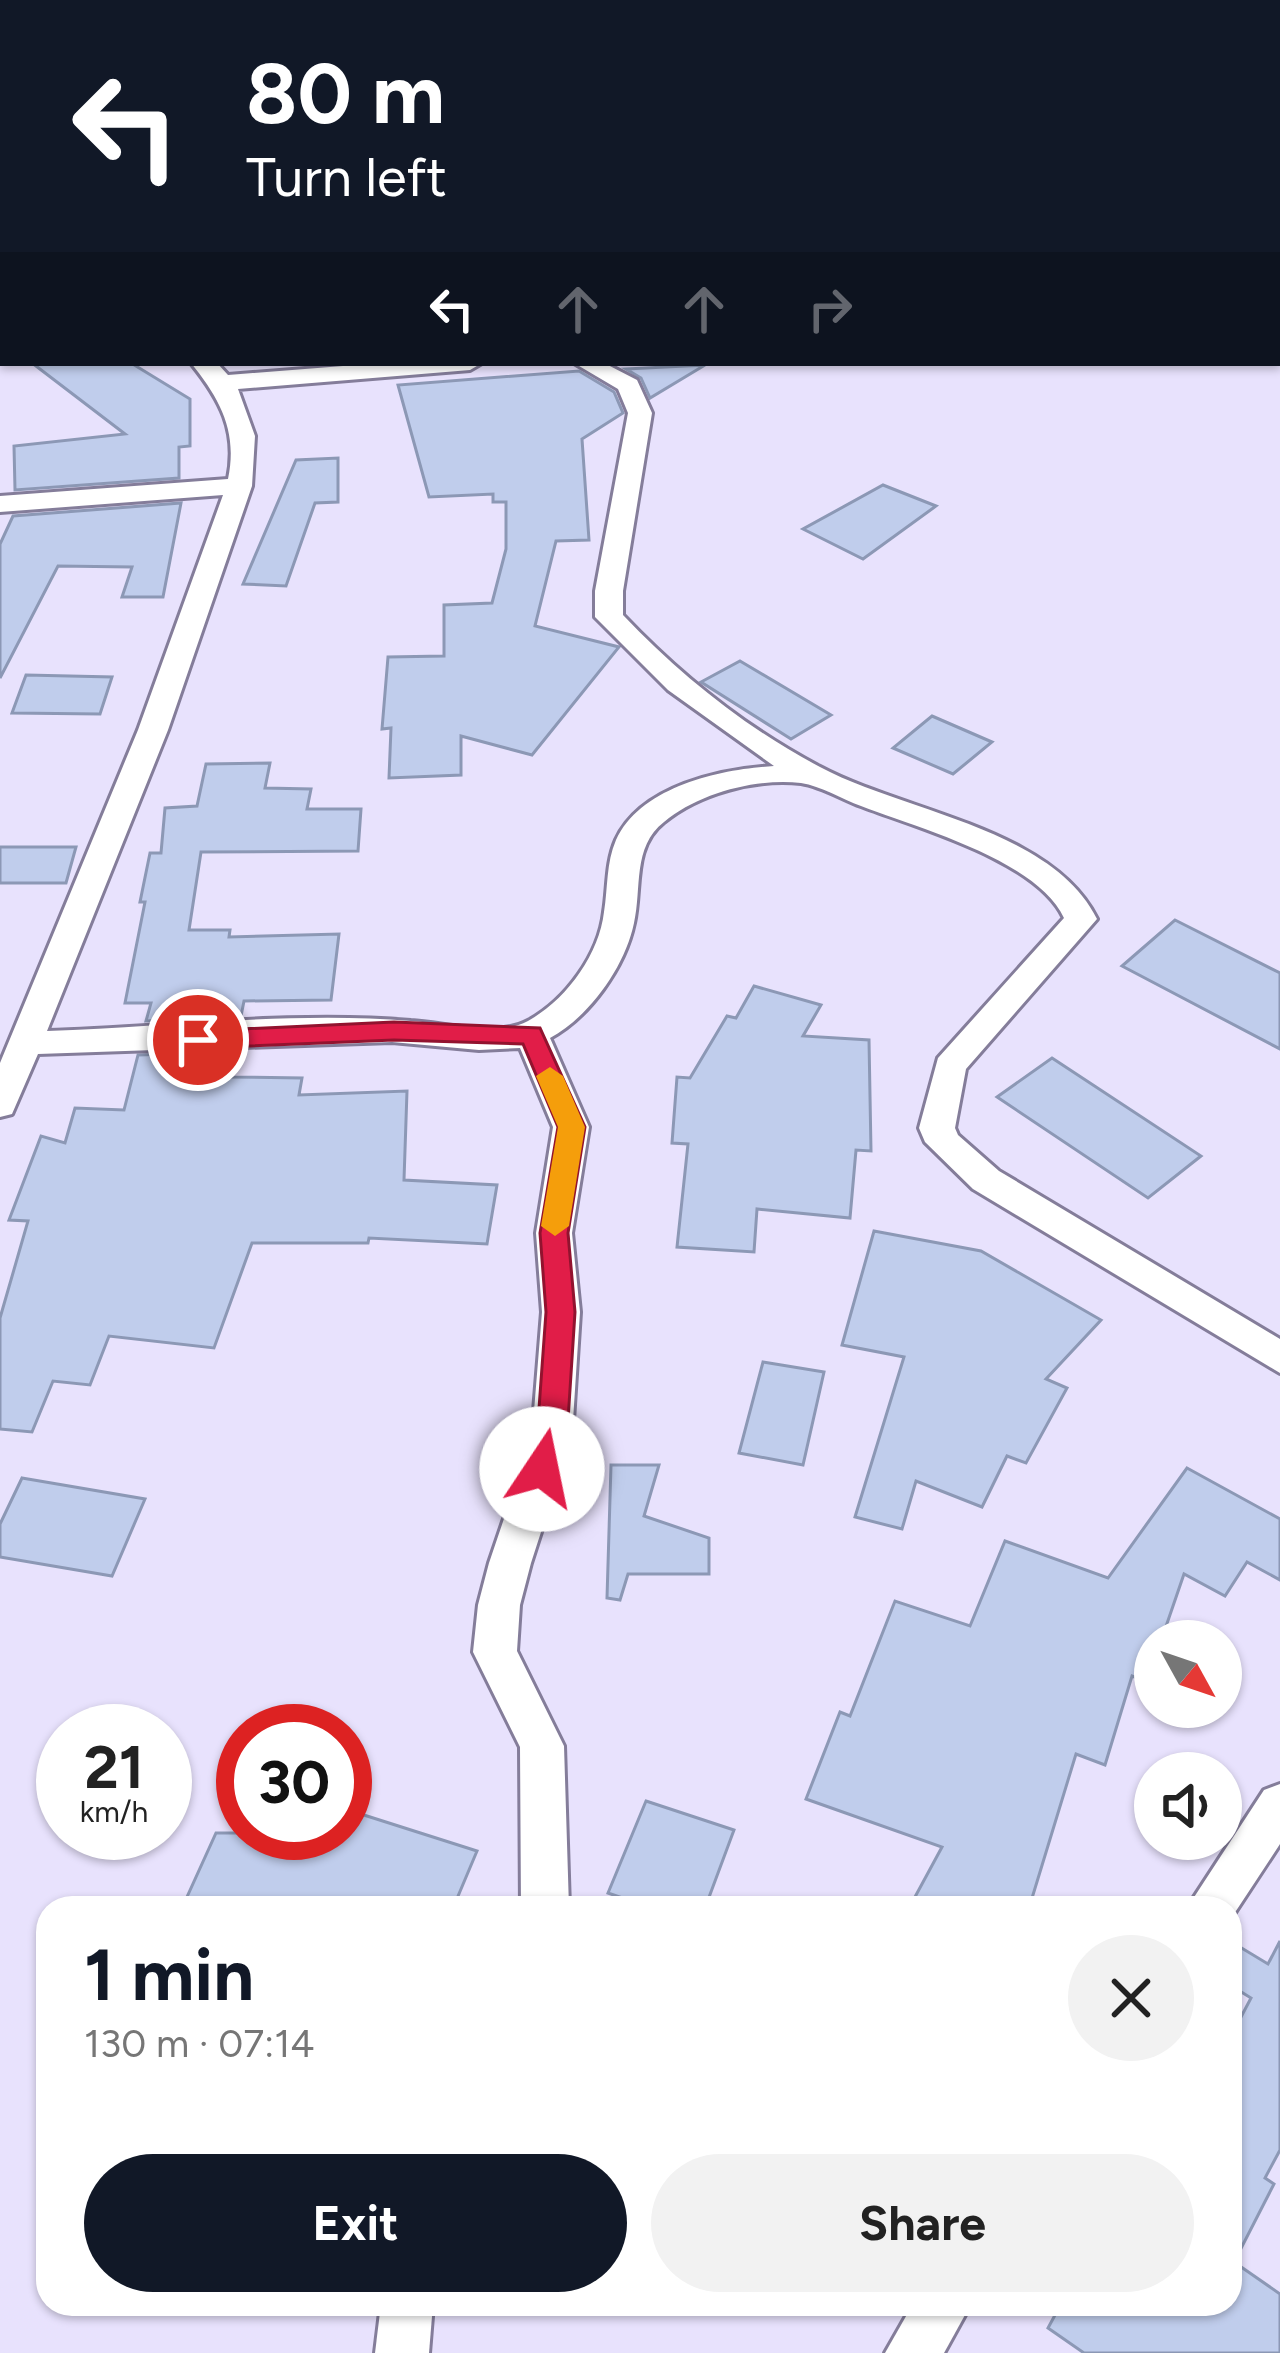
<!DOCTYPE html>
<html lang="en">
<head>
<meta charset="utf-8">
<style>
  :root { --surface:#fff; --page:#f2f2f2; --text:#222; --muted:#767676; --accent:#111827 }
  body { margin:0; font-family:Figtree,sans-serif; background:var(--page); color:var(--text); height:100vh; display:flex; flex-direction:column; font-size:45px; white-space:nowrap }
  * { box-sizing:border-box; margin:0 }
  p { font-size:39px; color:var(--muted) }
  .icon { flex:none; width:66px; height:66px; fill:none; stroke:currentColor; stroke-width:2; stroke-linecap:round; stroke-linejoin:round }
  .map { position:relative; flex:1; overflow:hidden }
  .sheet { position:absolute; left:36px; top:1896px; width:1206px; height:420px; display:flex; flex-direction:column; background:var(--surface); border-radius:36px; box-shadow:0 3px 9px #0004 }
  .sheet>* { flex:none }
  .guide { position:absolute; left:0px; top:0px; width:1281px; height:366px; box-shadow:0 3px 9px #0004; background:#111827; color:#fff; overflow:hidden }
  .needle { width:78px; rotate:130deg }
  .fabs { position:absolute; left:1134px; top:1620px; display:grid; gap:24px }
  .fabs a { display:grid; place-items:center; width:108px; height:108px; border-radius:50%; background:var(--surface); box-shadow:0 3px 9px #0004; font-size:60px }
  .speed { position:absolute; left:36px; top:1704px; display:flex; gap:24px; font-size:60px; font-weight:700; text-align:center }
  .speed>* { display:grid; place-content:center; width:156px; height:156px; border-radius:50%; background:var(--surface); box-shadow:0 3px 9px #0004; line-height:1 }
  .speed small { font-size:30px; font-weight:400 }
  .speed .limit { border:18px solid #d22; background:#fff; color:#111 }
  .pin { position:absolute; display:grid; place-items:center; width:102px; height:102px; color:#fff; margin:-51px; border:6px solid #fff; border-radius:50%; box-shadow:0 3px 12px #0007 }
  .me { position:absolute; width:132px; margin:-66px; rotate:11deg; stroke-linejoin:round; filter:drop-shadow(0 0 9px #0008) }
  .turn { display:flex; align-items:center; gap:42px; height:252px; padding:0 48px; font-size:54px }
  .turn .icon { width:156px; height:156px; stroke-width:2.5 }
  .turn b { display:block; font-size:84px; line-height:102px }
  .lanes { display:flex; align-items:center; height:114px; padding:0 48px; background:#0003; justify-content:center; gap:60px; direction:ltr }
  .lanes .off { opacity:.35 }
  .round { display:grid; place-items:center; flex:none; width:126px; height:126px; border-radius:63px; background:var(--page) }
  .overview { display:flex; align-items:center; justify-content:space-between; height:204px; padding:0 48px }
  h1 { font-size:72px; font-weight:700; line-height:90px; color:var(--accent) }
  .action { display:flex; gap:24px; margin-top:auto; padding:24px 48px }
  .action a { flex:1; height:138px; border-radius:72px; background:var(--accent); color:#fff; font-size:48px; font-weight:700; line-height:138px; text-align:center }
  .action a+a { background:var(--page); color:var(--text) }
  .map>svg:first-child { display:block }
  .building { fill:#c0cdec; stroke:#8c98b5; stroke-width:3 }
  .lines { fill:none; stroke-linecap:round; stroke-linejoin:round }
  .minor-casing { stroke:#847d9a; stroke-width:6 }
  .minor { fill:#fff; fill-rule:evenodd }
  .route { fill:#e11d48; stroke:#92132f; stroke-width:3 }
  .slow { fill:#f59e0b }
</style>
</head>
<body>
<div class="map">
<svg width="1280" height="2353" viewBox="0 0 1280 2353">
  <rect width="100%" height="100%" fill="#e8e2fd"/>
  <g class="building">
    <path d="M 32,363 L 131,363 L 190,399 L 190,446 L 179,447 L 179,478 L 15,490 L 14,446 L 125,434 Z"/>
    <path d="M 705,365 L 650,398 L 641,378 L 626,369 Z"/>
    <path d="M 579,371 L 614,392 L 623,413 L 582,439 L 589,540 L 556,541 L 535,626 L 619,647 L 532,755 L 461,736 L 461,775 L 389,778 L 391,728 L 382,729 L 388,657 L 444,656 L 444,605 L 492,603 L 506,549 L 506,502 L 493,502 L 493,494 L 429,497 L 398,385 Z"/>
    <path d="M 338,458 L 338,502 L 315,503 L 286,586 L 243,584 L 296,460 Z"/>
    <path d="M 883,485 L 936,506 L 863,559 L 803,529 Z"/>
    <path d="M 181,503 L 163,597 L 122,597 L 132,567 L 58,566 L 0,678 L 0,544 L 13,516 Z"/>
    <path d="M 740,661 L 831,715 L 791,739 L 701,682 Z"/>
    <path d="M 26,675 L 112,677 L 100,714 L 12,713 Z"/>
    <path d="M 932,716 L 992,742 L 953,774 L 893,748 Z"/>
    <path d="M 270,763 L 265,788 L 311,789 L 307,809 L 361,809 L 358,851 L 201,852 L 189,930 L 230,930 L 229,937 L 339,934 L 331,1000 L 244,1001 L 241,1016 L 146,1021 L 151,1003 L 125,1003 L 145,902 L 140,902 L 150,853 L 161,853 L 165,808 L 197,806 L 206,764 Z"/>
    <path d="M 0,847 L 76,847 L 66,883 L 0,883 Z"/>
    <path d="M 1175,920 L 1280,973 L 1280,1049 L 1122,966 Z"/>
    <path d="M 754,986 L 821,1005 L 803,1036 L 869,1040 L 871,1151 L 856,1150 L 850,1218 L 757,1209 L 754,1252 L 677,1247 L 688,1144 L 672,1143 L 677,1077 L 690,1078 L 727,1016 L 736,1018 Z"/>
    <path d="M 234,1052 L 229,1077 L 302,1078 L 299,1095 L 407,1091 L 404,1180 L 497,1185 L 487,1244 L 369,1238 L 368,1243 L 252,1243 L 214,1348 L 109,1336 L 90,1385 L 53,1381 L 32,1432 L 0,1429 L 0,1318 L 28,1221 L 9,1220 L 41,1136 L 65,1143 L 75,1108 L 124,1110 L 138,1055 Z"/>
    <path d="M 1052,1058 L 1201,1156 L 1148,1198 L 997,1097 Z"/>
    <path d="M 874,1231 L 981,1251 L 1101,1320 L 1046,1379 L 1067,1388 L 1026,1463 L 1007,1456 L 982,1507 L 916,1481 L 902,1529 L 855,1517 L 904,1357 L 842,1345 Z"/>
    <path d="M 763,1362 L 824,1372 L 803,1465 L 739,1453 Z"/>
    <path d="M 611,1465 L 659,1465 L 644,1516 L 709,1538 L 709,1574 L 628,1574 L 620,1600 L 607,1598 Z"/>
    <path d="M 1187,1468 L 1280,1519 L 1280,1580 L 1247,1562 L 1225,1596 L 1184,1574 L 1161,1641 L 1155,1641 L 1148,1682 L 1132,1676 L 1105,1765 L 1076,1754 L 1029,1908 L 909,1908 L 942,1847 L 806,1799 L 840,1712 L 850,1716 L 895,1601 L 970,1626 L 1005,1541 L 1108,1578 Z"/>
    <path d="M 22,1478 L 145,1499 L 112,1576 L 0,1557 L 0,1524 Z"/>
    <path d="M 646,1801 L 734,1830 L 705,1908 L 651,1908 L 608,1893 Z"/>
    <path d="M 345,1809 L 477,1851 L 453,1908 L 182,1908 L 216,1833 L 345,1833 Z"/>
    <path d="M 1230,1941 L 1268,1964 L 1280,1941 L 1280,2150 L 1265,2178 L 1274,2184 L 1234,2262 L 1280,2294 L 1280,2353 L 1084,2353 L 1048,2328 L 1061,2304 L 1230,2304 L 1230,2038 L 1251,1998 L 1230,1985 Z"/>
  </g>
  <g class="lines">
    <g class="minor-casing">
      <g id="minor">
        <path d="M 0,0 L 11,3 L 3,3 L 0,10 Z"/>
        <path d="M 406,0 L 428,0 L 430,3 L 408,3 Z"/>
        <path d="M 1280,1 L 1280,13 L 1278,13 L 1278,3 L 1272,3 Z"/>
        <path d="M 0,190 L 3,190 L 0,203 Z"/>
        <path d="M 0,249 L 3,250 L 3,264 L 0,263 Z"/>
        <path d="M 191,363 L 217,363 L 228,375 L 381,363 L 482,363 L 470,370 L 238,389 L 255,436 L 252,486 L 168,730 L 47,1031 C 167,1027 292,1011 411,1021 C 447,1023 496,1038 528,1021 C 566,1000 599,955 604,912 C 608,888 606,863 616,840 C 641,786 721,769 774,766 L 668,690 L 595,617 L 595,591 L 628,413 L 618,389 L 574,363 L 604,363 L 637,380 L 652,413 L 623,591 L 623,615 C 680,675 746,728 820,767 C 904,812 1052,828 1097,919 L 966,1069 L 955,1128 L 958,1135 L 999,1171 L 1280,1339 L 1280,1373 L 973,1189 L 925,1142 L 919,1128 L 938,1058 L 1064,918 C 1037,860 918,828 861,806 C 842,799 821,786 801,783 C 756,778 699,793 664,822 C 632,847 642,888 634,923 C 625,967 589,1017 550,1038 L 589,1127 L 572,1233 L 580,1312 L 572,1436 L 531,1563 L 520,1605 L 517,1651 L 564,1746 L 569,1908 L 521,1908 L 520,1747 L 473,1652 L 478,1605 L 489,1563 L 532,1436 L 542,1312 L 536,1233 L 553,1127 L 520,1048 L 479,1050 L 392,1042 L 38,1054 L 12,1114 L 0,1117 L 0,1063 L 138,730 L 223,495 L 0,512 L 0,496 L 228,479 C 238,431 220,399 191,363 Z"/>
        <path d="M 1280,1784 L 1280,1844 L 1230,1920 L 1230,1908 L 1187,1908 L 1264,1790 Z"/>
        <path d="M 381,2304 L 433,2304 L 429,2353 L 375,2353 Z"/>
        <path d="M 913,2304 L 971,2304 L 944,2353 L 885,2353 Z"/>
      </g>
    </g>
    <use href="#minor" class="minor"/>
  </g>
  <path class="route" d="M 394,1022 L 540,1028 L 585,1127 L 568,1233 L 575,1312 L 567,1436 L 553,1478 L 542,1481 L 532,1478 L 527,1469 L 537,1436 L 546,1312 L 540,1233 L 558,1127 L 523,1044 L 394,1040 L 198,1048 L 185,1040 L 198,1031 Z"/>
  <path class="slow" d="M 550,1067 L 563,1076 L 585,1127 L 569,1226 L 555,1236 L 541,1226 L 558,1127 L 536,1076 Z"/>
</svg>
<div class="fabs">
<a><svg class="needle" viewBox="-14 -14 28 28"><path d="M0-13l5 13h-10z" fill="#e53935"/><path d="M0 13l5-13h-10z" fill="#767676"/></svg></a>
<a><svg class="icon" aria-label="sound" viewBox="0 0 24 24"><path d="M4 9h4l5-4v14l-5-4H4zM17 9q2 3 0 6"/></svg></a>
</div>
<div class="speed"><div>21<small>km/h</small></div><div class="limit">30</div></div>
<div class="pin" style="left:198px;top:1040px;background:#d93025"><svg class="icon" aria-label="arrive" viewBox="0 0 24 24"><path d="M6 21V4h12l-3 4 3 4H6"/></svg></div>
<svg class="me" style="left:542px;top:1469px" viewBox="-20 -20 40 40"><circle r="19" fill="#fff"/><path d="M0-13L10 11 0 6-10 11z" fill="#e11d48"/></svg>
<div class="guide">
<div class="turn"><svg class="icon" aria-label="left" viewBox="0 0 24 24"><path d="M17 20v-9H6M10 6l-5 5 5 5"/></svg><div><b>80 m</b>Turn left</div></div>
<div class="lanes"><svg class="icon" aria-label="left" viewBox="0 0 24 24"><path d="M17 20v-9H6M10 6l-5 5 5 5"/></svg><svg class="icon off" aria-label="ahead" viewBox="0 0 24 24"><path d="M12 20V5M6 11l6-6 6 6"/></svg><svg class="icon off" aria-label="ahead" viewBox="0 0 24 24"><path d="M12 20V5M6 11l6-6 6 6"/></svg><svg class="icon off" aria-label="right" viewBox="0 0 24 24"><path d="M7 20v-9h11M14 6l5 5-5 5"/></svg></div>
</div>
<section class="sheet">
<div class="overview"><div><h1>1 min</h1><p>130 m · 07:14</p></div><a class="round"><svg class="icon" aria-label="close" viewBox="0 0 24 24"><path d="M6 6l12 12M18 6L6 18"/></svg></a></div>
<div class="action"><a>Exit</a><a>Share</a></div>
</section>
</div>
</body>
</html>
